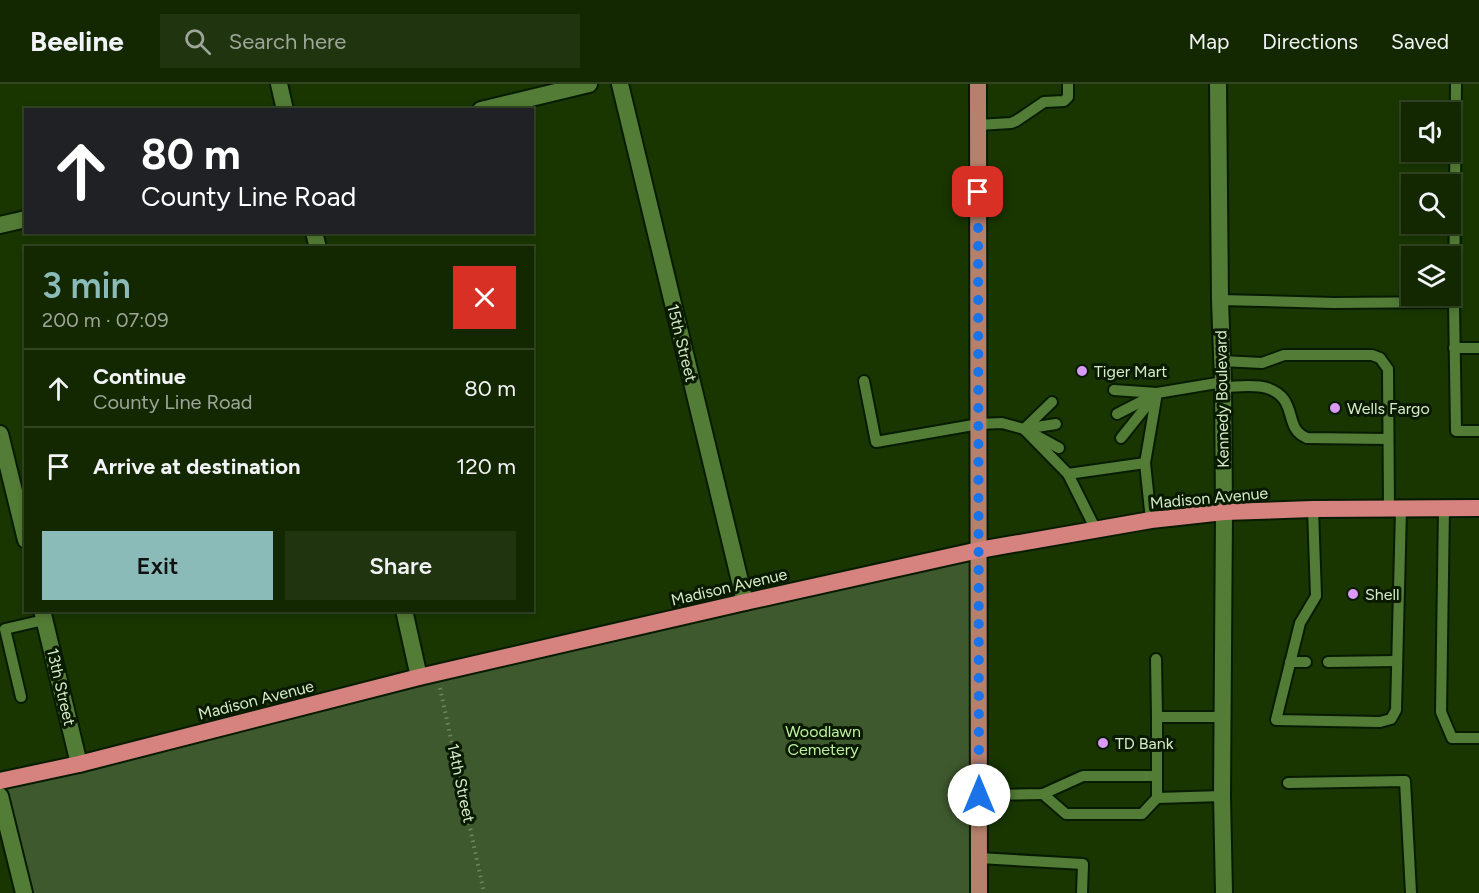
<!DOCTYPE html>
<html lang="en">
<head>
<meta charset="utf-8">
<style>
  :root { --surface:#132800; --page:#20340f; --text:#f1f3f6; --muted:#9da699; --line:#324422; --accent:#8bbbb9 }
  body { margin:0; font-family:Figtree,sans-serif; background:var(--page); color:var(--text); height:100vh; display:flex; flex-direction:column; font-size:22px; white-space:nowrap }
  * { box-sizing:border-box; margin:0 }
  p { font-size:20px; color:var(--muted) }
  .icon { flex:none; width:33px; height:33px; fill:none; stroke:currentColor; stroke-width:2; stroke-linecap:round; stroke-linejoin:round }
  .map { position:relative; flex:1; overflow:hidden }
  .sheet { position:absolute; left:24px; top:162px; width:510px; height:366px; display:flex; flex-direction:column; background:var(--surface); border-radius:0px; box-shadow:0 3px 9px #0003,0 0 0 2px var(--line) }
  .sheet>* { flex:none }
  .top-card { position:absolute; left:24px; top:24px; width:510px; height:126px; border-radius:0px; box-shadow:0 3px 9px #0003,0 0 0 2px var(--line); background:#202124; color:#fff; overflow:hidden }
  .buttons { position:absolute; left:1401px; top:18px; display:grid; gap:12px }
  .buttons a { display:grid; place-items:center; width:60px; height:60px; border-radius:0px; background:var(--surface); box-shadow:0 3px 9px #0003,0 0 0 2px var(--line); font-size:30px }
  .pin { position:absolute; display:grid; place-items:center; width:51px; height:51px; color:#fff; margin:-26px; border-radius:12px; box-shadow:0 3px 9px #0006 }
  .me { position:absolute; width:66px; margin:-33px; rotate:0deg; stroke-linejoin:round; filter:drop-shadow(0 0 4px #0008) }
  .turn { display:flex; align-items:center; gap:21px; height:126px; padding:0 18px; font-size:27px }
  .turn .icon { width:78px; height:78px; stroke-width:2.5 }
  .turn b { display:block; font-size:42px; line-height:51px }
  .round { display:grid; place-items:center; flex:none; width:63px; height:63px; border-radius:0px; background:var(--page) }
  .overview { display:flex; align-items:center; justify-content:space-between; height:102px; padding:0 18px }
  h1 { font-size:36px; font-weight:600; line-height:45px; color:var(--accent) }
  .primary-button { display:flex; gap:12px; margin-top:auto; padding:12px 18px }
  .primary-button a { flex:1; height:69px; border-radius:0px; background:var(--accent); color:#111; font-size:24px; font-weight:600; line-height:69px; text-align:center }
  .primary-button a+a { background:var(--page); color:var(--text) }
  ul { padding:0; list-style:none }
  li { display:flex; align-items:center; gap:18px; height:78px; padding:0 18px; border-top:2px solid var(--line) }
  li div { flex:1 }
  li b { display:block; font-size:22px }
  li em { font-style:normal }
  header { display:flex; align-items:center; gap:36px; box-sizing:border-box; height:84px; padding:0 30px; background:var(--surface); border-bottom:2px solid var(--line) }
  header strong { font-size:28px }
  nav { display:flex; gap:33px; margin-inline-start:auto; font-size:21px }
  .search { width:420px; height:54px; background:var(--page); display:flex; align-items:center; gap:15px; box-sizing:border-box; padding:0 21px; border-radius:0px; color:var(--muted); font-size:22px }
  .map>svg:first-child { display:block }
  .green { fill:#3f592f }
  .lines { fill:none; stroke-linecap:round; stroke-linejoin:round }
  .service-casing { stroke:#071b00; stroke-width:14 }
  .minor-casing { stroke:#071b00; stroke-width:20 }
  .tertiary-casing { stroke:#071b00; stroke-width:20 }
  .primary-casing { stroke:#071b00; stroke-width:20 }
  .trunk-casing { stroke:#071b00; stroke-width:20 }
  .path { stroke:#6d8759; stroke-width:4; stroke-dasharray:1.5 4.5; stroke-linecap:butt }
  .service { stroke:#537c36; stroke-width:10 }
  .minor { stroke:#537c36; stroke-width:16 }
  .tertiary { stroke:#537c36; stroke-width:16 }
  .primary { stroke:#b5816d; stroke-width:16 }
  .trunk { stroke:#d6827f; stroke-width:16 }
  .route { stroke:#1a73e8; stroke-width:10; stroke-dasharray:0 18 }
  .poi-dot { fill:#d99af7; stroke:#0a1a01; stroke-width:2 }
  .labels { text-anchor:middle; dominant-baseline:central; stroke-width:6; stroke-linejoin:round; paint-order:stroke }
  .street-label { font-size:16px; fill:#d5ecc8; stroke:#0a1a01 }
  .poi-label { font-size:16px; fill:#d5ecc8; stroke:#0a1a01; text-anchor:start }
  .park-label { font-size:16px; fill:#bef09f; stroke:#0a1a01 }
</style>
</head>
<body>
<header>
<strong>Beeline</strong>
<div class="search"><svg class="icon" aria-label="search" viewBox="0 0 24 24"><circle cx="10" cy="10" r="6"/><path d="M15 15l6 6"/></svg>Search here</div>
<nav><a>Map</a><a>Directions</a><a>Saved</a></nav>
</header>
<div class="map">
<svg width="1479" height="809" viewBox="0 0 1479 809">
  <rect width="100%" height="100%" fill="#193600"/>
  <path class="green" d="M 979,466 L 979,809 L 24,809 L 0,697 Z"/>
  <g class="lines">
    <g class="service-casing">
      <g id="service">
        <path d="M 1456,0 L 1454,218 L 1456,347 L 1479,347"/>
        <path d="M 978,41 L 1011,39 L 1016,37 L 1044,18 L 1064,17 L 1068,13 L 1068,0"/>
        <path d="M 1220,216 L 1334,219 L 1454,218"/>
        <path d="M 1454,264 L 1479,264"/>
        <path d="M 1222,277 L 1262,279 L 1284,271 L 1372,271 L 1380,274 L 1388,285 L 1389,425"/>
        <path d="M 864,297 L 876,358 L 979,340 L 1002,339 L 1024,345 L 1056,340"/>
        <path d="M 1223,303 C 1236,303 1254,300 1267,304 C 1300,315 1282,344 1307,354 L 1388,355"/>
        <path d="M 1114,306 L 1157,309 L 1223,298"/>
        <path d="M 1052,318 L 1024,345 L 1059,364"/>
        <path d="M 1117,330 L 1152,312"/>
        <path d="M 1024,345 L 1068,390 L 1096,446"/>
        <path d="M 1121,354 L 1157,309"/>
        <path d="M 1068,390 L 1145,379"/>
        <path d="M 1444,424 L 1441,628 L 1452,654 L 1479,654"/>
        <path d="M 1313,425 L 1316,512 L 1300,539 L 1276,636 L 1380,638 L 1391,635 L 1396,626 L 1401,425"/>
        <path d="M 1151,436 L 1145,379 L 1157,309"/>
        <path d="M 1156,575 L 1157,633 L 1222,633"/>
        <path d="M 1290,578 L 1306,578"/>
        <path d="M 1328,578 L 1397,577"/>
        <path d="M 21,613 L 5,545 L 44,536"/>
        <path d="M 1288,699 L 1405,697 L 1411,809"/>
        <path d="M 1043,710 L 1066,730 L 1142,730 L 1157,714 L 1157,633"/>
        <path d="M 979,711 L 1043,710 L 1083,692 L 1157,692"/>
        <path d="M 1157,714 L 1222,712"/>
        <path d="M 979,774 L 1083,780 L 1082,809"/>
      </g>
    </g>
    <g class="minor-casing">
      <g id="minor">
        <path d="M 620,0 L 745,518"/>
        <path d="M 0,350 L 26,456"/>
        <path d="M 42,526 L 79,680"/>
        <path d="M 0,712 L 24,809"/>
      </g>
    </g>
    <g class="tertiary-casing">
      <g id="tertiary">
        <path d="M 279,0 L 285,26"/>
        <path d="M 1218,0 L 1220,216 L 1223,298 L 1224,428 L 1222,712 L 1224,809"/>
        <path d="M 481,26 L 589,0"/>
        <path d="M 0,141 L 26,135"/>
        <path d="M 314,148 L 318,164"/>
        <path d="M 404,526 L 419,593"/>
      </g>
    </g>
    <g class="primary-casing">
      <path id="primary" d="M 978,0 L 979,809"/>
    </g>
    <g class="trunk-casing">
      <path id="trunk" d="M 0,697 L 79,680 L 419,593 L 745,518 L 979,466 L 1151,436 L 1224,428 L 1313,425 L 1479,424"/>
    </g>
    <path class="path" d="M 440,604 L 484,809"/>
    <use href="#service" class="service"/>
    <use href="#minor" class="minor"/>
    <use href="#tertiary" class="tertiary"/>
    <use href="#primary" class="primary"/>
    <use href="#trunk" class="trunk"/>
  </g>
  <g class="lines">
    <path class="route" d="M 978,108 L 979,711"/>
  </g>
  <g class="poi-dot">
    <circle cx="1082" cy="287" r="6"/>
    <circle cx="1335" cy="324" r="6"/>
    <circle cx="1353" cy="510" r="6"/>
    <circle cx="1103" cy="659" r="6"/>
  </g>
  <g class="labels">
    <g class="street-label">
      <text transform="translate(682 259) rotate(76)">15th Street</text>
      <text transform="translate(1222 315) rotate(-91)">Kennedy Boulevard</text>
      <text transform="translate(1209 414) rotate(-5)">Madison Avenue</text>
      <text transform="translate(729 503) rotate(-13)">Madison Avenue</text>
      <text transform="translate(61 603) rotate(77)">13th Street</text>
      <text transform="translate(256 616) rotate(-14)">Madison Avenue</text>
      <text transform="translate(461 699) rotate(78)">14th Street</text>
    </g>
    <g class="poi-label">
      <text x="1094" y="287">Tiger Mart</text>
      <text x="1347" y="324">Wells Fargo</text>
      <text x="1365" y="510">Shell</text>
      <text x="1115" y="659">TD Bank</text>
    </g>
    <g class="park-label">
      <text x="823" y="647">Woodlawn<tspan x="823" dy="18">Cemetery</tspan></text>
    </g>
  </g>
</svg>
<div class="buttons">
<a><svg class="icon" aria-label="sound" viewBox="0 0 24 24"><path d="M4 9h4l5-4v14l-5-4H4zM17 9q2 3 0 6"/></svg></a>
<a><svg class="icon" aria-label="search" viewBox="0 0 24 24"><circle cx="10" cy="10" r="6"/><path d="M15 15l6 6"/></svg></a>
<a><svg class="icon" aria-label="layers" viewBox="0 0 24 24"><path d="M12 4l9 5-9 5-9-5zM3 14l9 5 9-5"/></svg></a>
</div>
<div class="pin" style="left:978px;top:108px;background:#d93025"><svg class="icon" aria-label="arrive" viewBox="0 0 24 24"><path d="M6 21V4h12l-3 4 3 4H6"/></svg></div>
<svg class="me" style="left:979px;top:711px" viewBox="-20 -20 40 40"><circle r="19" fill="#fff"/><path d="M0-13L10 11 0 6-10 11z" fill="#1a73e8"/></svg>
<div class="top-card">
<div class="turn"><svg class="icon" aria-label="ahead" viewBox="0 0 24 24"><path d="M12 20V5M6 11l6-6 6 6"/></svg><div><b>80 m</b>County Line Road</div></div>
</div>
<section class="sheet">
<div class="overview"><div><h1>3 min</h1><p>200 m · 07:09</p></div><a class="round" style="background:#d93025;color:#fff"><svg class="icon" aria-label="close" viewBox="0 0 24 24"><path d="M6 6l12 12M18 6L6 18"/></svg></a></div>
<ul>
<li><svg class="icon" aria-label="ahead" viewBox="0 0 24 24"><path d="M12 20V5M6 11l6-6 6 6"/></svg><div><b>Continue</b><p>County Line Road</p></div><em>80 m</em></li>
<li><svg class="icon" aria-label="arrive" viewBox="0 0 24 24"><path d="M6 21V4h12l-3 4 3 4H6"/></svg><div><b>Arrive at destination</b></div><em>120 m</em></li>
</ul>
<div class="primary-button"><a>Exit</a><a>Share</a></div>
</section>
</div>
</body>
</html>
